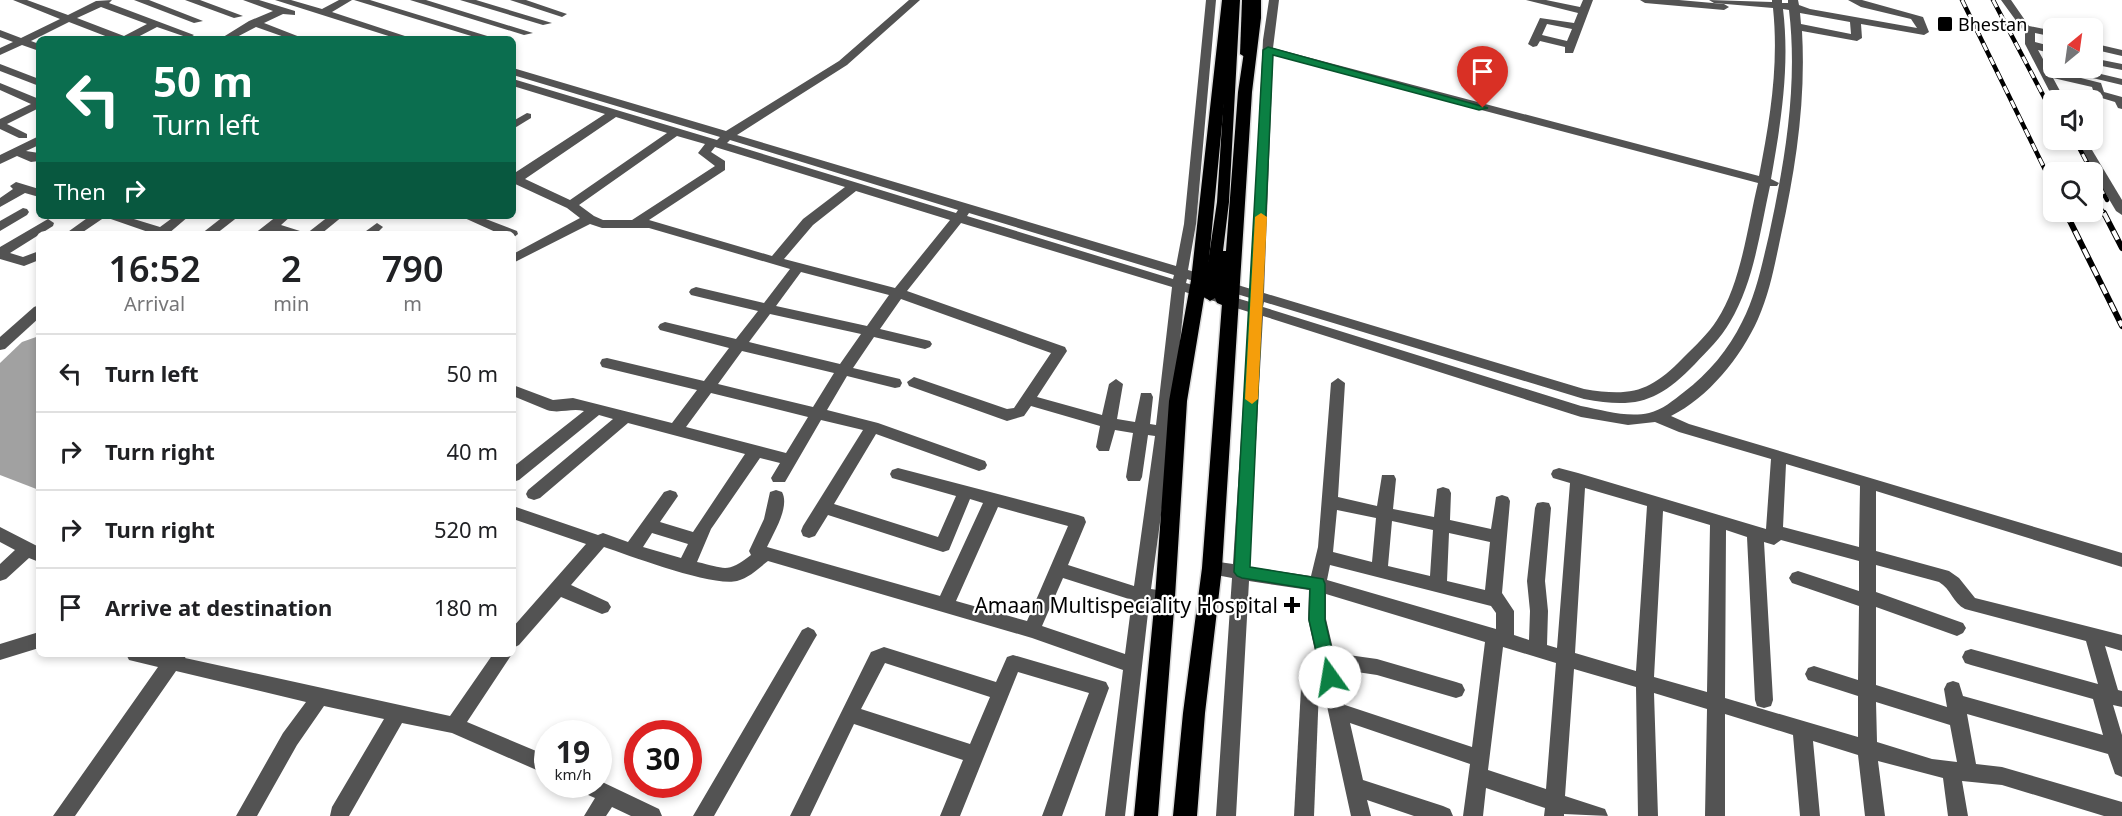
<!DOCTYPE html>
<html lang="en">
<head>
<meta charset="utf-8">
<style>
  :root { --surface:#fff; --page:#f2f2f2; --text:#202124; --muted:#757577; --line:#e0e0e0 }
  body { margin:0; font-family:"Noto Sans",sans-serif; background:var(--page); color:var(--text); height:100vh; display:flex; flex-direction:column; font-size:22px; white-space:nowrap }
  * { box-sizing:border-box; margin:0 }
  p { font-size:20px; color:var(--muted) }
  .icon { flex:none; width:33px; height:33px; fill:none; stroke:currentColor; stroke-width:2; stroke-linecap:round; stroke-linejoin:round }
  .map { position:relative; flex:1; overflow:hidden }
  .sheet { position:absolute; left:36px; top:231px; width:480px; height:426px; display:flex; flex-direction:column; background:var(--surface); border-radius:9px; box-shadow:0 3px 9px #0003 }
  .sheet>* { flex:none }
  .banner { position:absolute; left:36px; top:36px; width:480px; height:183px; border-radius:9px; box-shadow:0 3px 9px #0003; background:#0b6e4f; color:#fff; overflow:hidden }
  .needle { width:39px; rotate:29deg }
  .buttons { position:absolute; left:2043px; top:18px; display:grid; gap:12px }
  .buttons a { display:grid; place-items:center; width:60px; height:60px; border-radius:9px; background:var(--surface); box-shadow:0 3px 9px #0003; font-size:30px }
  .speed { position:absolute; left:534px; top:720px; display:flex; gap:12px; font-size:30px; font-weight:700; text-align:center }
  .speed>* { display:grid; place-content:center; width:78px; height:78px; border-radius:50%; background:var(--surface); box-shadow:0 3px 9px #0003; line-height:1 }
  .speed small { font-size:15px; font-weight:400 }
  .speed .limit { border:9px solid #d22; background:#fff; color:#111 }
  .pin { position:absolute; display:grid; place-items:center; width:51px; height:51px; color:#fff; margin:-62px -26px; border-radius:50% 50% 50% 0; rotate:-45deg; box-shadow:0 0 6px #0007 }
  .pin .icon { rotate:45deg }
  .me { position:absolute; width:66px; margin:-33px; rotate:347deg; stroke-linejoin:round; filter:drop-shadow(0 0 4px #0008) }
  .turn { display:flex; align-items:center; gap:21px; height:126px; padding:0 18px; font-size:27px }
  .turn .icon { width:78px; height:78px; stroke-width:2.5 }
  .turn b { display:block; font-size:42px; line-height:51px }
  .then { display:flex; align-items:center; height:57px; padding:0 18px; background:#0003; gap:12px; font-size:22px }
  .eta { display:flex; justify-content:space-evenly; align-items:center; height:102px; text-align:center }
  .eta b { font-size:36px; font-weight:600; line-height:42px }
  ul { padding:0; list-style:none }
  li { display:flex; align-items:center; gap:18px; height:78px; padding:0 18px; border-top:2px solid var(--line) }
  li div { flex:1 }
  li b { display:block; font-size:22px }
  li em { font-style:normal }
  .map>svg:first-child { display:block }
  .water { fill:#a1a1a1 }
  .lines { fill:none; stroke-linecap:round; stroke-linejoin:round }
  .major-casing { stroke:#dbdbdb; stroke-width:3 }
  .highway-casing { stroke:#dbdbdb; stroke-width:3 }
  .minor { fill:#535353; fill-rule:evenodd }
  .major { fill:#000; fill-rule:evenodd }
  .highway { fill:#000; fill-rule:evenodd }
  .rail-far1-casing { stroke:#000; stroke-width:4.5 }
  .rail-casing { stroke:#000; stroke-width:6 }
  .rail-far1 { stroke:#fff; stroke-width:3; stroke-dasharray:8; stroke-linecap:butt }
  .rail { stroke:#fff; stroke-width:4; stroke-dasharray:10; stroke-linecap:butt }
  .route { fill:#0b8043; stroke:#07532c; stroke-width:1.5 }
  .slow { fill:#f59e0b }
  .poi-dot { fill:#000; stroke:#fff; stroke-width:2 }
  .labels { text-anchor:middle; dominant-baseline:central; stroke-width:4.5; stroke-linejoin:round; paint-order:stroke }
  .far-poi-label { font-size:18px; fill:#000; stroke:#fff; text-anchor:start }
  .poi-label { font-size:21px; fill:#000; stroke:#fff; text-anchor:end }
</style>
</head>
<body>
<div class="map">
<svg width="2122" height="816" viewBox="0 0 2122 816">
  <rect width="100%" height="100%" fill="#fff"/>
  <path class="water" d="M 39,336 L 39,490 L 0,475 L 0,363 L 22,342 Z"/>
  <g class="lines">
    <g class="major-casing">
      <g id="major">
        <path d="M 1230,0 L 1240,0 L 1229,202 L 1223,251 L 1231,251 L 1233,254 L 1229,300 L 1222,305 L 1217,303 L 1215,298 L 1210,301 L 1203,296 L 1217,202 Z"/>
        <path d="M 1242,0 L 1252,0 L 1250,54 L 1245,57 L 1240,54 Z"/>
      </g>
    </g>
    <g class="highway-casing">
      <g id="highway">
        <path d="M 1222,0 L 1234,0 L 1207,280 L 1187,401 L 1175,597 L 1158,816 L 1134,816 L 1155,597 L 1169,401 L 1191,280 Z"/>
        <path d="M 1249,0 L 1261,0 L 1261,18 L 1252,92 L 1222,568 L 1205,713 L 1197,816 L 1173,816 L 1183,713 L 1202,568 L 1238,92 L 1249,18 Z"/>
      </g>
    </g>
    <g class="minor">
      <path d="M 13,0 L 27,0 L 68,15 L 96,1 L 112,0 L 109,3 L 194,35 L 189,38 L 157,27 L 134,39 L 113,39 L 69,22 L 31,41 L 39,44 L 39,51 L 22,45 L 0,55 L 0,48 L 13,42 L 0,37 L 0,30 L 21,38 L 60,19 ZM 101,7 L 147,24 L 124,36 L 77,18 Z"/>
      <path d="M 134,0 L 149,0 L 203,21 L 194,23 Z"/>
      <path d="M 185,0 L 200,0 L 243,16 L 234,18 Z"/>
      <path d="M 243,0 L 259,0 L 295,11 L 295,15 L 283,14 L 264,23 L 305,39 L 290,39 L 256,27 L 233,39 L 220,39 L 249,21 L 273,11 Z"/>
      <path d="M 275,0 L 291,0 L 322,9 L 339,0 L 352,0 L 332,12 L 414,39 L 398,39 Z"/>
      <path d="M 354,0 L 370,0 L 497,39 L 481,39 Z"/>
      <path d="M 410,0 L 426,0 L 533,33 L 524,35 Z"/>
      <path d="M 460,0 L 476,0 L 552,23 L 543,25 Z"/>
      <path d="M 510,0 L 526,0 L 567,14 L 562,17 Z"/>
      <path d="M 909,0 L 920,0 L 847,65 L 737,135 L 1176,266 L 1184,224 L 1206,0 L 1216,0 L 1196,224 L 1188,270 L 1251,289 L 1263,40 L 1269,0 L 1279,0 L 1273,48 L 1759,176 C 1770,120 1779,65 1773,8 L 1714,3 L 1709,0 L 1772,2 L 1772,0 L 1782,0 L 1782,3 L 1788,3 L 1788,0 L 1798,0 L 1799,5 L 1810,9 L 1917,28 L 1911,19 L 1861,7 L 1848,0 L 1862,0 L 1923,17 L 1929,32 L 1924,35 L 1861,24 L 1862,38 L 1857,41 L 1802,31 C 1806,100 1796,167 1781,235 C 1775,263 1770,292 1758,319 C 1741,357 1708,398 1671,416 L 1689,424 L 2122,553 L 2122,567 L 1876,491 L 1876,551 L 1949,571 L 1959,578 L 1975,598 L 2122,635 L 2122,651 L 2105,646 L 2118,690 L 2122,691 L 2122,707 L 2113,705 L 2122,735 L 2122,777 L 2115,774 L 2108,754 L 1967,714 L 1976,764 L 2002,767 L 2122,802 L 2122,816 L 2104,816 L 2002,785 L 1962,781 L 1968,816 L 1948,816 L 1943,778 L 1878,761 L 1885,816 L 1865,816 L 1858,755 L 1813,741 L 1820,816 L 1800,816 L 1793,735 L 1725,714 L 1725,816 L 1705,816 L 1707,709 L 1654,693 L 1658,816 L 1638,816 L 1636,687 L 1574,669 L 1565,796 L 1605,809 L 1608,816 L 1564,814 L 1564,816 L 1544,816 L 1545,808 L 1486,788 L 1483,816 L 1463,816 L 1470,764 L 1350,723 L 1363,780 L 1443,806 L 1450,809 L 1453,816 L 1414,816 L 1367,800 L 1371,816 L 1351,816 L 1308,619 L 1309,590 L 1249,581 L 1236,816 L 1216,816 L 1232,578 L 1206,573 L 1204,568 L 1206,563 L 1212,561 L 1233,564 L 1249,312 L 1185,292 L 1168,463 L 1151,589 L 1171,592 L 1174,597 L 1171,602 L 1149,604 L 1125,816 L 1105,816 L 1123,670 L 1032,638 L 768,561 C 759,568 749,578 737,581 C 712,587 631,556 604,547 L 571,585 L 608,602 L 611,607 L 608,612 L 602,614 L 561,597 L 519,645 L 513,648 L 513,627 L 586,544 L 513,519 L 513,506 L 598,535 L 603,533 L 628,542 L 664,492 L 670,490 L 676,492 L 678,496 L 660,522 L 693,532 L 745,454 L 628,423 L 540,498 L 534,500 L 528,498 L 526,494 L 528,490 L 613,419 L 599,415 L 519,480 L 513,482 L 513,467 L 584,411 C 571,408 559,414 547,410 L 513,396 L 513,385 L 553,400 L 573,398 L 672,423 L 697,390 L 602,367 L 600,363 L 602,359 L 607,358 L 704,381 L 729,348 L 660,330 L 658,327 L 660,324 L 665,322 L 736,339 L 758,311 L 691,295 L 689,292 L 691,289 L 696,287 L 764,303 L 790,269 L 649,228 L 602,228 L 590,224 L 513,263 L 513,254 L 580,218 L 567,208 L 513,183 L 513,174 L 605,114 L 513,86 L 513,79 L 717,140 L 720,137 L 513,75 L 513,68 L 726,131 L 839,61 ZM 1783,9 L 1789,10 C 1798,85 1785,161 1769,235 C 1762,264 1756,295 1742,322 C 1729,349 1708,374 1684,392 C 1674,400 1662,410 1649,413 C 1627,418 1603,410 1581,406 L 1263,307 L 1264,302 L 1584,399 C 1636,409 1658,402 1695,364 C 1707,351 1721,338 1730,322 C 1754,282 1760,231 1770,186 L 1777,186 L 1779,183 L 1771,179 C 1781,123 1790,66 1783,9 ZM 1800,13 L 1850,22 L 1851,34 L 1801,24 ZM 1273,55 L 1758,183 C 1748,224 1741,284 1717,320 C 1708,334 1695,346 1683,358 C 1650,392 1631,397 1584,389 L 1264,293 ZM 616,117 L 667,133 L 570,200 L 525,179 ZM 677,136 L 705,144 L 698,153 L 715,166 L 632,220 L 603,220 L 594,216 L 579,205 ZM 730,140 L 958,210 L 956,213 L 727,143 ZM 715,147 L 845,187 L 803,219 L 772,256 L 649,220 L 725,170 L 725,161 L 711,152 ZM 856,191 L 950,220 L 895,288 L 784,259 L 813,225 ZM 969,213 L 1174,275 L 1173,279 L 967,216 ZM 961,223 L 1172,287 L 1156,425 L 1150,424 L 1153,397 L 1151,393 L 1141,393 L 1135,422 L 1117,419 L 1123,384 L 1116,379 L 1109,384 L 1102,415 L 1037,397 L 1067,351 L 1065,347 L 907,291 ZM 801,272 L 889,295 L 867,326 L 776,306 ZM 1187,279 L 1250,298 L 1250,302 L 1186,283 ZM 901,299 L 1051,353 L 1014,408 L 1007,409 L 914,377 L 907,382 L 909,386 L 1007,421 L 1024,416 L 1031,406 L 1100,426 L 1096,447 L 1099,451 L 1109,451 L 1115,430 L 1133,433 L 1126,477 L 1128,481 L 1140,481 L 1142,477 L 1148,435 L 1155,436 L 1134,586 L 1068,565 L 1086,522 L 1084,517 L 1078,515 L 898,468 L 892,470 L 890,474 L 892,478 L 956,496 L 938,537 L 834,504 L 876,434 L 979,471 L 985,469 L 987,465 L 985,461 L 878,423 L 827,410 L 847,376 L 895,388 L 900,387 L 902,383 L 900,379 L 853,368 L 874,337 L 925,349 L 930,347 L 932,344 L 930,341 L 880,329 ZM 770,314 L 861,334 L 840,364 L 749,342 ZM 1263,316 L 1581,417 L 1628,425 L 1655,422 L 1679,432 L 1771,459 L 1766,529 L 1578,473 L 1559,468 L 1553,470 L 1551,474 L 1553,478 L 1570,483 L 1557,648 L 1547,645 L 1548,611 L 1545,581 L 1551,508 L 1549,503 L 1543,502 L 1537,503 L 1535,508 L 1527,581 L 1530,611 L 1529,640 L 1514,635 L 1514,611 L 1502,593 L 1510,501 L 1508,497 L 1502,495 L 1496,497 L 1491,529 L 1450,520 L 1451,493 L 1449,489 L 1443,487 L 1437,489 L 1434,517 L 1393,509 L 1396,479 L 1394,475 L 1382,475 L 1377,506 L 1338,497 L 1345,383 L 1338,378 L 1331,383 L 1318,547 L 1311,576 L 1249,567 ZM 742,351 L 834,373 L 813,407 L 718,384 ZM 711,393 L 808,417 L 786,453 L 686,427 ZM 821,420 L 863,430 L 803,526 L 801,531 L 803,536 L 809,538 L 815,536 L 828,515 L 943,552 L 949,550 L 970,499 L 983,503 L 940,596 L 767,547 C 774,532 790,507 782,492 L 776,490 L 770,492 L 764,519 L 749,551 L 751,555 C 727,574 725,568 697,562 L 711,529 L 760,458 L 780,463 L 771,478 L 773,482 L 785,482 ZM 1786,464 L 1860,486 L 1859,547 L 1783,527 ZM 1585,488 L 1647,506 L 1636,671 L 1575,653 ZM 998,507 L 1068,526 L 1027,621 L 956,601 ZM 1337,510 L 1376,518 L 1372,562 L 1333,552 ZM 1663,511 L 1710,525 L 1707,692 L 1654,677 ZM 1392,521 L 1433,530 L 1430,576 L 1388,566 ZM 1726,530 L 1747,537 L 1755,700 L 1757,706 L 1764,708 L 1771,706 L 1773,700 L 1764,542 L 1774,545 L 1781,540 L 1859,561 L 1859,591 L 1798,571 L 1792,573 L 1789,578 L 1792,583 L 1859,606 L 1858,680 L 1814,666 L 1808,668 L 1805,674 L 1808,680 L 1858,696 L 1858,737 L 1725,698 ZM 652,533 L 688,544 L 681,558 L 643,547 ZM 1449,533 L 1490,542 L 1485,590 L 1447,581 ZM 1330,565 L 1491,606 L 1496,613 L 1496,629 L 1327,580 ZM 1876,565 L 1939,582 C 1951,589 1953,603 1965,609 L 2086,641 L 2098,684 L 1971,649 L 1965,651 L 1962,657 L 1965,663 L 1971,665 L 2093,699 L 2103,735 L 1963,696 L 1959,683 L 1953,681 L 1947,683 L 1944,689 L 1947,707 L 1876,685 L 1876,607 L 1957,636 L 1963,633 L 1966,628 L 1963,623 L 1876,592 ZM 1063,578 L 1132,600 L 1125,654 L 1042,626 ZM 1326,594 L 1485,642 L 1472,747 L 1345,705 L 1337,669 L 1377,675 L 1456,698 L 1462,696 L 1465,690 L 1462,684 L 1456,682 L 1377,659 L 1334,653 L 1326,619 ZM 1503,647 L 1556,663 L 1546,789 L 1488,770 ZM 1876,702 L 1950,725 L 1957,762 L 1932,759 L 1877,742 Z"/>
      <path d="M 1526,0 L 1546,0 L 1580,7 L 1583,0 L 1593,0 L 1573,53 L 1565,53 L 1565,47 L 1540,41 L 1537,46 L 1533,47 L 1528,44 L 1540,18 L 1574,23 L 1578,13 ZM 1547,24 L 1572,29 L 1567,41 L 1542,35 Z"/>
      <path d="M 1640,0 L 1679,0 L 1724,4 L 1729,7 L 1724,10 L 1645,3 Z"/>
      <path d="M 2001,0 L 2011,0 L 2029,26 L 2054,31 L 2054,37 L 2035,33 L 2035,42 L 2054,47 L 2054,54 L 2038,50 L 2049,70 L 2101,83 L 2104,92 L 2122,97 L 2122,109 L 2118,108 L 2115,102 L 2095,96 L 2092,87 L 2053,78 L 2065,100 L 2054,100 L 2025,44 L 2025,33 Z"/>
      <path d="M 2092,43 L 2122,50 L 2122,56 L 2092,49 Z"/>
      <path d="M 2092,58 L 2122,64 L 2122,70 L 2092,64 Z"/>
      <path d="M 0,64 L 39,79 L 39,86 L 0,71 Z"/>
      <path d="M 2084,70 L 2122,79 L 2122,85 L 2080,75 L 2080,71 Z"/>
      <path d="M 0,83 L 39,99 L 39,108 L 7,124 L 27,134 L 27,138 L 19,138 L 0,129 L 0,119 L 31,104 L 0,90 Z"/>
      <path d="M 527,113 L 531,114 L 531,118 L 513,129 L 513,121 Z"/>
      <path d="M 39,136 L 39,145 L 26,151 L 39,153 L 39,161 L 31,162 L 17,156 L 0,164 L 0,155 Z"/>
      <path d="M 2074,140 L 2086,140 L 2122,200 L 2122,215 L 2116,211 Z"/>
      <path d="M 16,182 L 39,189 L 39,197 L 25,193 L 0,207 L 0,198 L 13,189 L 10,186 Z"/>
      <path d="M 23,208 L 27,209 L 29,212 L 27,215 L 0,231 L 0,221 Z"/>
      <path d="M 90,216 L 124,216 L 160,227 L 175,216 L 189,216 L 168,234 L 154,234 L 105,217 L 80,234 L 65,234 Z"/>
      <path d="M 224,216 L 239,216 L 216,234 L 201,234 Z"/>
      <path d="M 277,216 L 291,216 L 281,225 L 300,231 L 301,234 L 282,234 L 273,231 L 269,234 L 254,234 Z"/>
      <path d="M 329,216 L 343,216 L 321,234 L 306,234 Z"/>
      <path d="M 460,216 L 478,216 L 517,231 L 518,234 L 513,238 L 513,234 L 500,234 Z"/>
      <path d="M 48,219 L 54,223 L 53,226 L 10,253 L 23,257 L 39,251 L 39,260 L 24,266 L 0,259 L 0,247 Z"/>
      <path d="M 377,223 L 383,227 L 376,234 L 362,234 Z"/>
      <path d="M 39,305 L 39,318 L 5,349 L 0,350 L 0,337 L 34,307 Z"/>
      <path d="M 0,527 L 39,547 L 39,562 L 29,558 L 6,579 L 0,581 L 0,564 L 15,550 L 0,542 Z"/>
      <path d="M 808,627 L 814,630 L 817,635 L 814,640 L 714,816 L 693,816 L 802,630 Z"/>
      <path d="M 39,632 L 39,648 L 0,660 L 0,644 Z"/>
      <path d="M 884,647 L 996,682 L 1007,657 L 1013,655 L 1106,682 L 1109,688 L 1062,816 L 1042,816 L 1089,693 L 1018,672 L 960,816 L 940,816 L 963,760 L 854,724 L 810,816 L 790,816 L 871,652 ZM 885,663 L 990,697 L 970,744 L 861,709 Z"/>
      <path d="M 126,654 L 187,654 L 185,658 L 450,716 L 493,654 L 512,654 L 467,722 L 548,756 L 548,775 L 452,733 L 402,723 L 349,816 L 330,816 L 332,807 L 384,719 L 324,706 L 297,745 L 257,816 L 236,816 L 283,733 L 306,702 L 176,671 L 75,816 L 53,816 L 158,667 L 129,660 Z"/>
      <path d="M 1310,680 L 1316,682 L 1319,688 L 1314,816 L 1294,816 L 1301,688 L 1304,682 Z"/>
      <path d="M 598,780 L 659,809 L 662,816 L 631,816 L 612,807 L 606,816 L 584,816 L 595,798 L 579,791 L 576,784 L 598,784 Z"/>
    </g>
    <use href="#major" class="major"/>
    <use href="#highway" class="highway"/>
    <g class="rail-far1-casing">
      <g id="rail-far1">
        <path d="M 1962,0 L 2054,188"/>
        <path d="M 1993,0 L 2054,116"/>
        <path d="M 2075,140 L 2092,172"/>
        <path d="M 2092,173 L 2107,200"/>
        <path d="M 2092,191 L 2104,215"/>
        <path d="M 2065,212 L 2066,215"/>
      </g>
    </g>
    <g class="rail-casing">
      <g id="rail">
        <path d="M 2066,213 L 2122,326"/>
        <path d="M 2104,213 L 2122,248"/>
      </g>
    </g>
    <use href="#rail-far1" class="rail-far1"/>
    <use href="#rail" class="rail"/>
  </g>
  <path class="route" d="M 1268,47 L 1488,108 L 1479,110 L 1273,55 L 1250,567 L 1323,579 L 1325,584 L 1325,620 L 1338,677 L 1336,682 L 1330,684 L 1324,682 L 1322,677 L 1309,620 L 1310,589 L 1242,578 L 1237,576 L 1234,572 L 1263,50 Z"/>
  <path class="slow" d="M 1261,213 L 1267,217 L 1258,399 L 1252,404 L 1245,399 L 1255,217 Z"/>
  <g class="poi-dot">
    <rect x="1937" y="16" width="16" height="16" rx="3"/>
    <path d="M1289 596h6v6h6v6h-6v6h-6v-6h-6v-6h6z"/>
  </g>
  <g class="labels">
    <g class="far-poi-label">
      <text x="1958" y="24">Bhestan</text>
    </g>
    <g class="poi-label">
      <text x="1278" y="605">Amaan Multispeciality Hospital</text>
    </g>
  </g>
</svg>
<div class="buttons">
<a><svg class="needle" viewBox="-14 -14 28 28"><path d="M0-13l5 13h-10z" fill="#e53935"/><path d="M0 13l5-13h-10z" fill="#757577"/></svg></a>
<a><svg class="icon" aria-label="sound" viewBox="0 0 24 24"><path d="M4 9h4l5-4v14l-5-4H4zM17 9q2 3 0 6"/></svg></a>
<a><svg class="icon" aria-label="search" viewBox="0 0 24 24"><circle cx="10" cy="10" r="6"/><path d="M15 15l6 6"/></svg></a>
</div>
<div class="speed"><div>19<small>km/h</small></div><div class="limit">30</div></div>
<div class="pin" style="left:1483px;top:108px;background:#d93025"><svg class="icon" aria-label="arrive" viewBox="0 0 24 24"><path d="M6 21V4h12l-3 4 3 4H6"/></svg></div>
<svg class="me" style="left:1330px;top:677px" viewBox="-20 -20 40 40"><circle r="19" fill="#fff"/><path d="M0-13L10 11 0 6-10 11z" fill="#0b8043"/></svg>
<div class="banner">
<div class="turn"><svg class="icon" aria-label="left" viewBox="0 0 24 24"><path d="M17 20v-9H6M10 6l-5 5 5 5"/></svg><div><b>50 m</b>Turn left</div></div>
<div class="then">Then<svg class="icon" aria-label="right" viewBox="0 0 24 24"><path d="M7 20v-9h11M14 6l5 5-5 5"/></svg></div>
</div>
<section class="sheet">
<div class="eta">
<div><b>16:52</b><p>Arrival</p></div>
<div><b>2</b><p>min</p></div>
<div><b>790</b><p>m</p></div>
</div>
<ul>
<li><svg class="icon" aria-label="left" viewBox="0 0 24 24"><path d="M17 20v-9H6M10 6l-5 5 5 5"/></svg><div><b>Turn left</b></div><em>50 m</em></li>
<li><svg class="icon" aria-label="right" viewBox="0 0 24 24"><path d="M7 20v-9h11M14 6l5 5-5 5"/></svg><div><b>Turn right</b></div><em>40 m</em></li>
<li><svg class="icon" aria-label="right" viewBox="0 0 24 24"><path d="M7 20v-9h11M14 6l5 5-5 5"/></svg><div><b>Turn right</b></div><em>520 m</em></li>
<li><svg class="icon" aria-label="arrive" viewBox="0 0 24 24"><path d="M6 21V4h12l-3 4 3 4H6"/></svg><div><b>Arrive at destination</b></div><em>180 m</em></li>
</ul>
</section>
</div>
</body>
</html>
